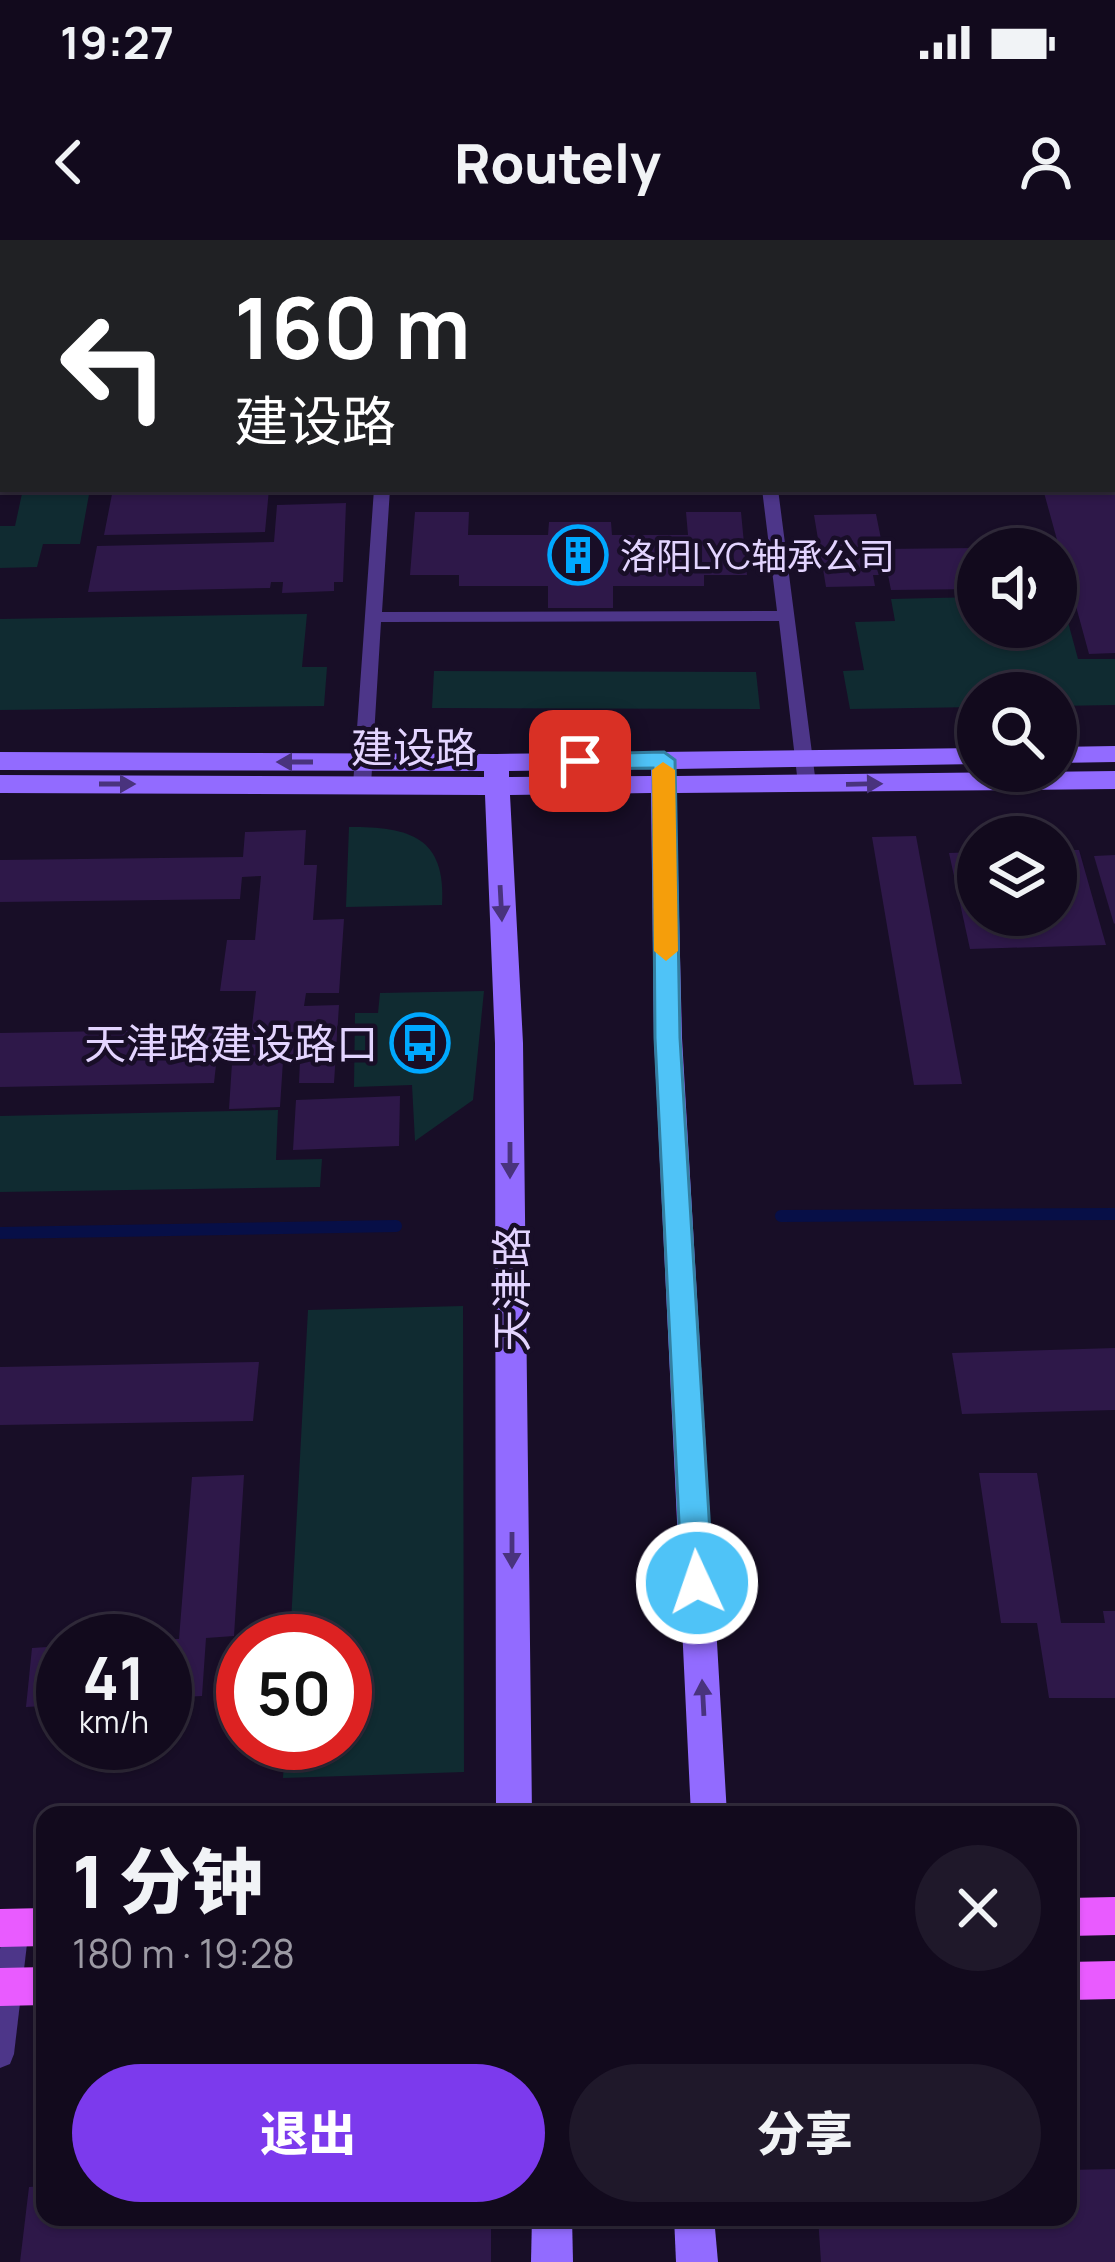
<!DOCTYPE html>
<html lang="zh">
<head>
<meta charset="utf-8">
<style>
  :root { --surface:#120a1d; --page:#1f182a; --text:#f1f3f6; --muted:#9c9aa4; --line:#312b3b; --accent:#7c3aed }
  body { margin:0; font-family:Manrope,"Noto Sans SC",sans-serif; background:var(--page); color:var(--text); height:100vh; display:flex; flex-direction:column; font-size:45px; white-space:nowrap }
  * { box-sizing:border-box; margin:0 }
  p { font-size:39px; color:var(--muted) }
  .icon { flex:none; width:66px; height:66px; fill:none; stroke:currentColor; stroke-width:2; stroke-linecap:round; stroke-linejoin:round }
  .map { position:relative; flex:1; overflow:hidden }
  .sheet { position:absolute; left:36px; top:1566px; width:1041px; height:420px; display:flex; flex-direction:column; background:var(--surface); border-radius:24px; box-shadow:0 3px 9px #0004,0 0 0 3px var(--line) }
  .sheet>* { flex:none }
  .top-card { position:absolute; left:0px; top:0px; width:1116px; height:252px; box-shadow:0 3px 9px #0004,0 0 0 3px var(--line); background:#202124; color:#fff; overflow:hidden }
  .buttons { position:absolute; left:957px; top:288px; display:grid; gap:24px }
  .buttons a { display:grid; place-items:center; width:120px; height:120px; border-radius:50%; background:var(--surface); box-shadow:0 3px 9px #0004,0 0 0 3px var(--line); font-size:60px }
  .speed { position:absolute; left:36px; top:1374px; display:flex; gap:24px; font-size:60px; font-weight:700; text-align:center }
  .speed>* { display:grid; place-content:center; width:156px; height:156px; border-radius:50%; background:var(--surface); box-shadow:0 3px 9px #0004,0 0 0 3px var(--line); line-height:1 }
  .speed small { font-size:30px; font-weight:400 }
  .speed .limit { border:18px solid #d22; background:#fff; color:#111 }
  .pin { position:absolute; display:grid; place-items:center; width:102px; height:102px; color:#fff; margin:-51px; border-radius:24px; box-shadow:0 6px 18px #0006 }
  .me { position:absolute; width:132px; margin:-66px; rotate:357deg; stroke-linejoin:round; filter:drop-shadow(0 0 9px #0008) }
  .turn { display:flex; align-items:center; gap:42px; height:252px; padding:0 36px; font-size:54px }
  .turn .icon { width:156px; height:156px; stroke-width:2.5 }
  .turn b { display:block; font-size:84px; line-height:102px }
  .round { display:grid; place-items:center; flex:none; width:126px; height:126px; border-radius:63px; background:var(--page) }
  .overview { display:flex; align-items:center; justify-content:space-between; height:204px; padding:0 36px }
  h1 { font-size:72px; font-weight:800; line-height:90px }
  .cta { display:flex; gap:24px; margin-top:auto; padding:24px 36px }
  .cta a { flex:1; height:138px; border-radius:72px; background:var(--accent); color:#fff; font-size:48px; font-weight:800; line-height:138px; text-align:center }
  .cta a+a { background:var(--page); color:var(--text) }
  .status { display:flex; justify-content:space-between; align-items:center; height:84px; padding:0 60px; background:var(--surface); direction:ltr }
  .status svg { height:33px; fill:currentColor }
  header { display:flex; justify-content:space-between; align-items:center; height:156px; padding:0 36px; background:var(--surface); font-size:54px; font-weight:800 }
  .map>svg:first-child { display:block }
  .green { fill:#102b31 }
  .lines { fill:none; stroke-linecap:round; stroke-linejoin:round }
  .stream { stroke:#070f47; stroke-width:12 }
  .building { fill:#2e1849 }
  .lane { fill:#4d3689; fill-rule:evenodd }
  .secondary { fill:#926bff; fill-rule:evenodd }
  .primary { fill:#e95bff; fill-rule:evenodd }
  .oneway { fill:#49337d }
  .route { fill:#4fc3f7; stroke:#337fa1; stroke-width:3 }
  .slow { fill:#f59e0b }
  .labels { text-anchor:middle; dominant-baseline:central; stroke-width:9; stroke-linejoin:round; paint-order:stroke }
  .far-poi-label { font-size:36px; fill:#e3d4ff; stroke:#180e27; text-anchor:start }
  .street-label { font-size:42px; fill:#e3d4ff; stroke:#180e27 }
  .poi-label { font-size:42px; fill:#e3d4ff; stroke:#180e27; text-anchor:end }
</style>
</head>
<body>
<div class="status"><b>19:27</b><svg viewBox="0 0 49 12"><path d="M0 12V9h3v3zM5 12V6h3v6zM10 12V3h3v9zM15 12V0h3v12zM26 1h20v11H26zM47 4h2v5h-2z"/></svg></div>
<header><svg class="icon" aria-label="back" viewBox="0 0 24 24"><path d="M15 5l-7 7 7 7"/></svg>Routely<svg class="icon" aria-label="person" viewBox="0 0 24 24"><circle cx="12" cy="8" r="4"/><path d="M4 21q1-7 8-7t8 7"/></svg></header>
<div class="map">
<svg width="1115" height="2022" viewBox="0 0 1115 2022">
  <rect width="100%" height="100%" fill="#180e27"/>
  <g class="green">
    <path d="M 23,249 L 90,249 L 80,304 L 43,304 L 37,327 L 0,328 L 0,286 L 15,286 Z"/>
    <path d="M 1056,356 L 1061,356 L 1078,419 L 1115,419 L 1115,465 L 1056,466 L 1056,453 L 978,453 L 978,467 L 850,469 L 843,431 L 864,430 L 855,382 L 895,381 L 891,359 L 978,357 L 978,387 L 1056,387 Z"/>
    <path d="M 307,374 L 302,427 L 327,427 L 324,466 L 0,470 L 0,379 Z"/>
    <path d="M 434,431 L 756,432 L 760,469 L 432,468 Z"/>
    <path d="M 349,587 C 409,587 446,596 442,665 L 346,667 Z"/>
    <path d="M 484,751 L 473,860 L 415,901 L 412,845 L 354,847 L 355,773 L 378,773 L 380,753 Z"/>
    <path d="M 278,870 L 276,920 L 322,919 L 320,947 L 0,952 L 0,876 Z"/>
    <path d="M 463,1066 L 464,1532 L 283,1538 L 285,1503 L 345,1503 L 345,1401 L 290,1401 L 308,1070 Z"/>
  </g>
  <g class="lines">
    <g class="stream">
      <path d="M 781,976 L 1115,974"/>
      <path d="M 0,993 L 396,986"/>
    </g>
  </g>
  <g class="building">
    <path d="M 113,249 L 269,249 L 265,292 L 104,295 Z"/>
    <path d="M 1043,249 L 1115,249 L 1115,413 L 1089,414 L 1071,348 L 1056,348 L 1059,307 Z"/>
    <path d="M 346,263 L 343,342 L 334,342 L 334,351 L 282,353 L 283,342 L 271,342 L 270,348 L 88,352 L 97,306 L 274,302 L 277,265 Z"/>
    <path d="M 415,272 L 469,272 L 468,295 L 548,295 L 549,282 L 611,282 L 612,295 L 688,295 L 686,272 L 741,272 L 747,335 L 704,335 L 704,346 L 613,346 L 613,368 L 548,368 L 548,346 L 459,346 L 459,335 L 410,335 Z"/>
    <path d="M 876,274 L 883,309 L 978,308 L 978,349 L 891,350 L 888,335 L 873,335 L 875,346 L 826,347 L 814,275 Z"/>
    <path d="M 306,590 L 304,625 L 317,625 L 313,680 L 344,679 L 339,753 L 306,753 L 304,766 L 339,765 L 334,843 L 299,843 L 300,821 L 283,821 L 280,867 L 229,869 L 232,823 L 248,821 L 256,751 L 220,751 L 227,700 L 255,700 L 261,636 L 242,637 L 240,659 L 0,662 L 0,620 L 243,617 L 245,592 Z"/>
    <path d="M 916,596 L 962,844 L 914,845 L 872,597 Z"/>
    <path d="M 1056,610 L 1079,610 L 1106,705 L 970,709 L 949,613 L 978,612 L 978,675 L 1056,675 Z"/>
    <path d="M 1115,615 L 1115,683 L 1114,684 L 1094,616 Z"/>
    <path d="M 220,789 L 214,843 L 0,847 L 0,793 Z"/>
    <path d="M 400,856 L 399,906 L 293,910 L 296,860 Z"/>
    <path d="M 1115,1108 L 1115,1170 L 962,1174 L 952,1113 Z"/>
    <path d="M 259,1122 L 253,1181 L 0,1185 L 0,1127 Z"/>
    <path d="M 979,1233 L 1037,1233 L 1061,1383 L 1105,1383 L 1103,1371 L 1115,1371 L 1115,1458 L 1049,1458 L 1037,1383 L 1001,1383 Z"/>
    <path d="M 244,1235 L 234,1396 L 206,1398 L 202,1456 L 165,1458 L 165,1399 L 179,1399 L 192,1237 Z"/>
    <path d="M 63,1406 L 63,1465 L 26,1467 L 32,1408 Z"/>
    <path d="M 1115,1929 L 1115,2022 L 821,2022 L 818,1977 L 1068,1977 L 1068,1930 Z"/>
    <path d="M 45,1946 L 45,1977 L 491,1977 L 491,2022 L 20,2022 L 29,1947 Z"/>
  </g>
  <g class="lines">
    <g class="lane">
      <rect x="561" y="0" width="14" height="3"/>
      <rect x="1113" y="181" width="2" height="8"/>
      <rect x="0" y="192" width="3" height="8"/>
      <path d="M 374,249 L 390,249 L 382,372 L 777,371 L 762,249 L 778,249 L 816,544 L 813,548 L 807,550 L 798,544 L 779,381 L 381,382 L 371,545 L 362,551 L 356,549 L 353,545 Z"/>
      <path d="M 16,1674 L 25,1678 L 29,1687 L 14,1814 L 10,1824 L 0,1828 L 0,1709 L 7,1678 Z"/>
    </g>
    <g class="secondary">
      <path d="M 1115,506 L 1115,522 L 1056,523 L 1056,507 Z"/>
      <path d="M 978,508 L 978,524 L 675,529 L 676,536 L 1115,531 L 1115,549 L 676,553 L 682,798 L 727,1575 L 691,1575 L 654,798 L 651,553 L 510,555 L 523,803 L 532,1575 L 496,1575 L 495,803 L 485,555 L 0,553 L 0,535 L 484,537 L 484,531 L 0,530 L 0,512 L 496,514 ZM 651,529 L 651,536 L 509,537 L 509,531 Z"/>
      <path d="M 532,1977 L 572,1977 L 573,2022 L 531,2022 Z"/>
      <path d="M 674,1977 L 714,1977 L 718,2022 L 676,2022 Z"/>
    </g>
    <g class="primary">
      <path d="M 1115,1657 L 1115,1695 L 1068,1696 L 1068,1658 Z"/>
      <path d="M 45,1668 L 45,1706 L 0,1707 L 0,1669 Z"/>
      <path d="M 1115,1721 L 1115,1759 L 1068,1760 L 1068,1722 Z"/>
      <path d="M 45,1727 L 45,1765 L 0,1766 L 0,1728 Z"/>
    </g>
  </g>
  <defs><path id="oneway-solid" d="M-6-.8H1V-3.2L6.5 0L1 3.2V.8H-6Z" transform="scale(3)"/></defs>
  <g class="oneway">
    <use href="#oneway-solid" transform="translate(295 522) rotate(-180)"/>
    <use href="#oneway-solid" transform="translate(117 544)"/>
    <use href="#oneway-solid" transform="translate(864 544) rotate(-1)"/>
    <use href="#oneway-solid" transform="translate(501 663) rotate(87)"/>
    <use href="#oneway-solid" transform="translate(510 920) rotate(90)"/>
    <use href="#oneway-solid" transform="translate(512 1310) rotate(90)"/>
    <use href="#oneway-solid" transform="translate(703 1458) rotate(-93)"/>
  </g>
  <path class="route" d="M 664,512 L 675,520 L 680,798 L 713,1343 L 708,1353 L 697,1357 L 686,1353 L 682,1343 L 655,798 L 653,528 L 580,529 L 568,521 L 580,514 Z"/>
  <path class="slow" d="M 663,522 L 675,530 L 678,711 L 666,721 L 654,711 L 652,530 Z"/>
  <defs>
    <g id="building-ring" transform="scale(3)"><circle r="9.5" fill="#180e27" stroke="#00a8ff" stroke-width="1.5"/><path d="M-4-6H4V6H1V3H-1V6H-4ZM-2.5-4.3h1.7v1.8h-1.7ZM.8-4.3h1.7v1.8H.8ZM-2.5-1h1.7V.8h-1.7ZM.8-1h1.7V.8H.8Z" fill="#00a8ff"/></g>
    <g id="bus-ring" transform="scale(3)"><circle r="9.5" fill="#180e27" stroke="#00a8ff" stroke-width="1.5"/><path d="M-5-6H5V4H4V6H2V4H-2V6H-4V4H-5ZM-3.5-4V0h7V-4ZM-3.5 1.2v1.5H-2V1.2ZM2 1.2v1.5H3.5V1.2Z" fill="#00a8ff"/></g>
  </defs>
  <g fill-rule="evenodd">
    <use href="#building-ring" x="578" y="315"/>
    <use href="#bus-ring" x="420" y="803"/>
  </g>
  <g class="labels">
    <g class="far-poi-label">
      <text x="620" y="315">洛阳LYC轴承公司</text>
    </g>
    <g class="street-label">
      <text x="414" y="507">建设路</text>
      <text transform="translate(511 1049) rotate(-90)">天津路</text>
    </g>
    <g class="poi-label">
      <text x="378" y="803">天津路建设路口</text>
    </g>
  </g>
</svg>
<div class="buttons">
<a><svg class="icon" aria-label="sound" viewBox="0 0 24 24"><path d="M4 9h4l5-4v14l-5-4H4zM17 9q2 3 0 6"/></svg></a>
<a><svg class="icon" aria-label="search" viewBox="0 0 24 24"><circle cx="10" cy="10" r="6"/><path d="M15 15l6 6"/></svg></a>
<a><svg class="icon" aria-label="layers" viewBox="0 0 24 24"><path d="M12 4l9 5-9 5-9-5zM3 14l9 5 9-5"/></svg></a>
</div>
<div class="speed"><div>41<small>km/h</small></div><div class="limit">50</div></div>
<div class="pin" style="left:580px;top:521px;background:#d93025"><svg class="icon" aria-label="arrive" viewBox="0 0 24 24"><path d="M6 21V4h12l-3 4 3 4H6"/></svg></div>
<svg class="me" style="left:697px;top:1343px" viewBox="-20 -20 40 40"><circle r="17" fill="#4fc3f7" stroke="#fff" stroke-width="3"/><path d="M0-11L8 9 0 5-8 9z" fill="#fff"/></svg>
<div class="top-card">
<div class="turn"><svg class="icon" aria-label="left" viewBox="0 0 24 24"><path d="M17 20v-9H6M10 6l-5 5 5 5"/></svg><div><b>160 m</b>建设路</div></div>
</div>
<section class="sheet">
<div class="overview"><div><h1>1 分钟</h1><p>180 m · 19:28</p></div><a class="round"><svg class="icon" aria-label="close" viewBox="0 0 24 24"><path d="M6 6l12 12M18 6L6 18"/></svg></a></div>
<div class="cta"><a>退出</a><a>分享</a></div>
</section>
</div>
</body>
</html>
